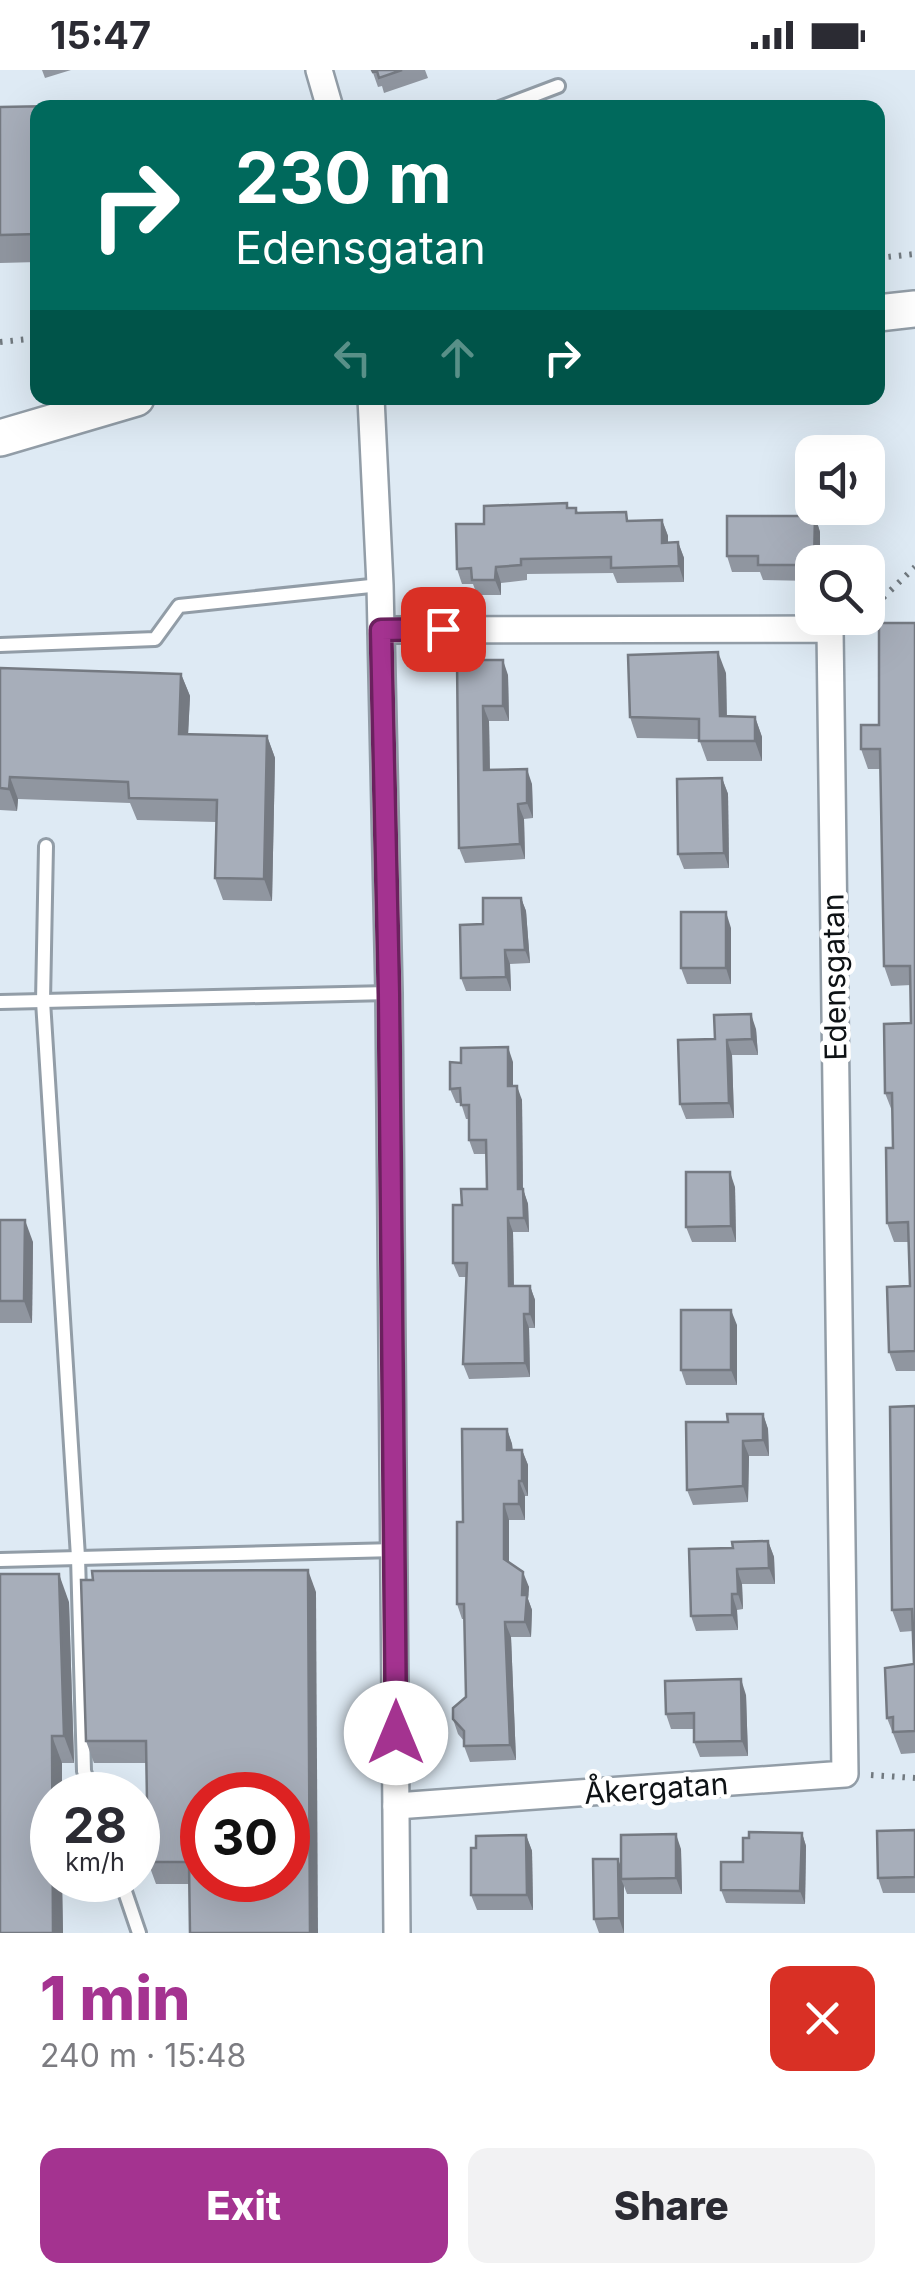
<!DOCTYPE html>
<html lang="en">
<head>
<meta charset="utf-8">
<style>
  :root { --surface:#fff; --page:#f2f2f3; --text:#2b2b33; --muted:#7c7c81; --accent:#a43390 }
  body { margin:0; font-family:Inter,sans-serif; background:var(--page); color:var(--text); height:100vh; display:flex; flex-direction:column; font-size:38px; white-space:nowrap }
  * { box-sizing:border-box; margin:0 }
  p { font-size:32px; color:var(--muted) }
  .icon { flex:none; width:55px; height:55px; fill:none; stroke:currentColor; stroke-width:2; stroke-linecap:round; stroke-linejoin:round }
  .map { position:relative; height:1863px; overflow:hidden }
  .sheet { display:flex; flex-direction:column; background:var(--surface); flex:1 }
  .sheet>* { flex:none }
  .banner { position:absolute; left:30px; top:30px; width:855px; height:305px; border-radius:20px; box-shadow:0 10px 40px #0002; background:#00695c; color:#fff; overflow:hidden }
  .buttons { position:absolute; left:795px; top:365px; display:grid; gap:20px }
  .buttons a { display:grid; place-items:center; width:90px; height:90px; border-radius:20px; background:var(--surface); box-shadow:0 10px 40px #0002; font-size:50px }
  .speed { position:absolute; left:30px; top:1702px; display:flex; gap:20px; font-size:50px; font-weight:700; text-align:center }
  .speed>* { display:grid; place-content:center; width:130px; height:130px; border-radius:50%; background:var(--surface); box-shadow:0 10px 40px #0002; line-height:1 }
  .speed small { font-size:25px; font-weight:400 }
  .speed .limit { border:15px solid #d22; background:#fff; color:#111 }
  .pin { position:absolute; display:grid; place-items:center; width:85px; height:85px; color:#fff; margin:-42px; border-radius:20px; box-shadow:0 5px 15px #0006 }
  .me { position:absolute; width:110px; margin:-55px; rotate:0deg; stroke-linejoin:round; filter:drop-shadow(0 0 8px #0008) }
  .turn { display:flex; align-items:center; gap:35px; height:210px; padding:0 40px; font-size:45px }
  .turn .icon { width:130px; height:130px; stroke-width:2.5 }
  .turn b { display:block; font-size:70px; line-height:85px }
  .lanes { display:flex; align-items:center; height:95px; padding:0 40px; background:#0003; justify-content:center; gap:50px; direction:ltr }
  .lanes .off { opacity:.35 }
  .round { display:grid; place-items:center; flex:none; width:105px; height:105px; border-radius:20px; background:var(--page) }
  .overview { display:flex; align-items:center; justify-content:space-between; height:170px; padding:0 40px }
  h1 { font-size:60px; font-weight:800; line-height:75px; color:var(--accent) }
  .button { display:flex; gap:20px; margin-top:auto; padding:20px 40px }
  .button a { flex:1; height:115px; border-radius:20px; background:var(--accent); color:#fff; font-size:40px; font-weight:800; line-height:115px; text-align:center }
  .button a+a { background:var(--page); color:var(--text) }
  .status { display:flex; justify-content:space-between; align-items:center; height:70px; padding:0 50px; background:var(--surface); direction:ltr }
  .status svg { height:28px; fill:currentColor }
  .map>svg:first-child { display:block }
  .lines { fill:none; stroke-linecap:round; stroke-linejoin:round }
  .lane-casing { stroke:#929da7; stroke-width:18 }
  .street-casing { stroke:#929da7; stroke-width:30 }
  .secondary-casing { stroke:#929da7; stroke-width:40 }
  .path { stroke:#71797f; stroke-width:6; stroke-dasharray:2.5 8; stroke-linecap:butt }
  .lane { stroke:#fff; stroke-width:12 }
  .street { stroke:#fff; stroke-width:25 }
  .secondary { stroke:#fff; stroke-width:35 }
  .wall { fill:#9096a0 }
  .shaded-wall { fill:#757a82 }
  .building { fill:#a7aeba; stroke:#757a82; stroke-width:2.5; fill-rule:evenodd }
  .route-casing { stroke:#6b215e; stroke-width:25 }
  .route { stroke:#a43390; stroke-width:18 }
  .labels { text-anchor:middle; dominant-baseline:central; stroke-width:9; stroke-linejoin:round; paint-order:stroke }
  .street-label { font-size:30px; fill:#0e1215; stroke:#fff }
</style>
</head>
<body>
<div class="status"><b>15:47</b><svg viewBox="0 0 49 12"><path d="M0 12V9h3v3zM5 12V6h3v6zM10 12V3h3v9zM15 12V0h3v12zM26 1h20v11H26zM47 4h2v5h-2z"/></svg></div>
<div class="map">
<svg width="915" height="1863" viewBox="0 0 915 1863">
  <rect width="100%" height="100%" fill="#deeaf4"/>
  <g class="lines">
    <g class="lane-casing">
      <g id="lane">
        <path d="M 500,38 L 558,16"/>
        <path d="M 0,575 L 155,569 L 179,536 L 380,515"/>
        <path d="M 46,776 L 43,931 L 78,1487 L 84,1701 L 92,1725"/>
        <path d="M 0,932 L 389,923"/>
        <path d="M 0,1490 L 396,1480"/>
        <path d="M 121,1810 L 139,1863"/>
      </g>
    </g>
    <g class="street-casing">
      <g id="street">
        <path d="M 319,0 L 330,38"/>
        <path d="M 371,328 L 380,515 L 389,923 L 397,1863"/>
        <path d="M 381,560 L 830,559 L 845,1704 L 396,1736"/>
      </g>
    </g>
    <g class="secondary-casing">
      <g id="secondary">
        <path d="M 878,243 L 915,239"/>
        <path d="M 0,368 L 136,328"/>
      </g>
    </g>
    <g class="path">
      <path d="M 878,188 L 915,184"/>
      <path d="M 0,272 L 38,268"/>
      <path d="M 868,542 L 915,497"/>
      <path d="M 871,1705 L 915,1708"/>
    </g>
    <use href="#lane" class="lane"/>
    <use href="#street" class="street"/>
    <use href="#secondary" class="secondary"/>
  </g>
  <g class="wall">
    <path d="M 42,0 L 71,0 L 45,8 Z"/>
    <path d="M 372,0 L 425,0 L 428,8 L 384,23 L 382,16 L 378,17 Z"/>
    <path d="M 0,37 L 38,38 L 38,192 L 0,193 Z"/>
    <path d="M 567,433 L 568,438 L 576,438 L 578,443 L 629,451 L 662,450 L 668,466 L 668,473 L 678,472 L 684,488 L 684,512 L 617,513 L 613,503 L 527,504 L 527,510 L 501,513 L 501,525 L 477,525 L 473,514 L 462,514 L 457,499 L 484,454 Z"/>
    <path d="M 815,446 L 820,462 L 812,492 L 812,511 L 763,510 L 760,502 L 732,502 L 727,486 Z"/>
    <path d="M 915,553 L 915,1301 L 896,1301 L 889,1282 L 910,1216 L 909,1172 L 894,1172 L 887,1153 L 893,1078 L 892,1041 L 885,1023 L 911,953 L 911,915 L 891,916 L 884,896 L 880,699 L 868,699 L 861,679 L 879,655 Z"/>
    <path d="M 457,590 L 508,605 L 509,651 L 489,651 L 490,700 L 532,714 L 533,748 L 524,749 L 525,789 L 465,793 L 459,778 Z"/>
    <path d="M 0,598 L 181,604 L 190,626 L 188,664 L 267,666 L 275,688 L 272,831 L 223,830 L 215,808 L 216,752 L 137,750 L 130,733 L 18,729 L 17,741 L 0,740 Z"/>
    <path d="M 726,603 L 727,646 L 755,647 L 762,667 L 762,691 L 707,691 L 699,669 L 637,668 L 630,647 Z"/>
    <path d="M 722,708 L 728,724 L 729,798 L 684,799 L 678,784 Z"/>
    <path d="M 521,828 L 526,841 L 530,893 L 510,894 L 511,921 L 466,921 L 461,908 L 483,854 Z"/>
    <path d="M 731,858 L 731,914 L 687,914 L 681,898 Z"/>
    <path d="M 756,959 L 758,985 L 732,985 L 734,1048 L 686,1049 L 680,1034 L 715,969 Z"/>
    <path d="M 513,992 L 513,1016 L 522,1030 L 523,1119 L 528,1134 L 529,1162 L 513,1162 L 514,1216 L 530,1216 L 535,1230 L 535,1258 L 529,1258 L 530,1307 L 469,1309 L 463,1294 L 466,1207 L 459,1207 L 453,1193 L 462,1135 L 487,1119 L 487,1084 L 474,1084 L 469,1070 L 469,1049 L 466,1049 L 461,1033 L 456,1033 L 450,1019 Z"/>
    <path d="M 735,1117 L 736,1172 L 692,1172 L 686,1157 Z"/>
    <path d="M 0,1150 L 33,1172 L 32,1253 L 0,1253 Z"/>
    <path d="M 737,1255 L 737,1315 L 686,1315 L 681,1300 Z"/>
    <path d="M 915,1336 L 915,1683 L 901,1684 L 887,1648 L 914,1594 L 913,1561 L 900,1562 L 892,1540 Z"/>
    <path d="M 763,1344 L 768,1359 L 769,1386 L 749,1386 L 748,1432 L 693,1435 L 687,1420 L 728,1352 Z"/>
    <path d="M 507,1359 L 512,1374 L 513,1380 L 522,1380 L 528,1395 L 528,1426 L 525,1426 L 525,1450 L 509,1450 L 509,1493 L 529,1517 L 528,1529 L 532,1540 L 531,1567 L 511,1567 L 516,1690 L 470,1692 L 464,1676 L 464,1671 L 458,1664 L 453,1649 L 466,1627 L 465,1549 L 462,1549 L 457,1534 L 463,1452 Z"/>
    <path d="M 768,1471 L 774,1487 L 775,1514 L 742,1514 L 743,1539 L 737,1540 L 738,1560 L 696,1561 L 691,1546 L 733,1478 Z"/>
    <path d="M 316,1522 L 189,1814 L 156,1814 L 148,1792 L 147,1693 L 94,1693 L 86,1671 Z"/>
    <path d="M 69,1532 L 74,1693 L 62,1693 L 62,1725 L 52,1725 L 52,1810 L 62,1810 L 63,1863 L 0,1863 Z"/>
    <path d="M 746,1625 L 748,1686 L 700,1687 L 694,1672 L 694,1659 L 671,1659 L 666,1644 Z"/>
    <path d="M 915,1760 L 915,1823 L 883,1823 L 878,1808 Z"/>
    <path d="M 802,1763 L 806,1776 L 805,1834 L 726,1833 L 721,1820 L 743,1792 Z"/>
    <path d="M 526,1765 L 532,1781 L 533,1840 L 477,1840 L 471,1825 L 476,1778 Z"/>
    <path d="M 681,1779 L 682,1824 L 627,1824 L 624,1816 L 624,1863 L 599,1863 L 594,1849 L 621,1796 Z"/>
  </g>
  <g class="shaded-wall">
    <path d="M 815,446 L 820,462 L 820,492 L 814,492 Z"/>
    <path d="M 662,450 L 668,466 L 668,488 L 662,473 Z"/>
    <path d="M 678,472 L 684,488 L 684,512 L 679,496 Z"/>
    <path d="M 496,497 L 501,513 L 501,525 L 495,510 Z"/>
    <path d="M 718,582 L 726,603 L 727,667 L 720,646 Z"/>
    <path d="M 503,590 L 508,605 L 509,651 L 503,636 Z"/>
    <path d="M 181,604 L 190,626 L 187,686 L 179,664 Z"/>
    <path d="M 483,636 L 489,651 L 490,715 L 484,700 Z"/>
    <path d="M 755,647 L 762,667 L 762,691 L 755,671 Z"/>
    <path d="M 267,666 L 275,688 L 272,831 L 264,809 Z"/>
    <path d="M 527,699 L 532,714 L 533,748 L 527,733 Z"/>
    <path d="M 10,707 L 18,729 L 17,741 L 9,719 Z"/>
    <path d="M 722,708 L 728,724 L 729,798 L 724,783 Z"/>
    <path d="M 518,734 L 524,749 L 525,789 L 520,774 Z"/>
    <path d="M 521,828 L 526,841 L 530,893 L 525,880 Z"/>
    <path d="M 726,842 L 731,858 L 731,914 L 726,898 Z"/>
    <path d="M 505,880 L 510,894 L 511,921 L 506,907 Z"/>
    <path d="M 751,944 L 756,959 L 758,985 L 752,969 Z"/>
    <path d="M 727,970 L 732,985 L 734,1048 L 729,1033 Z"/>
    <path d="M 508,977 L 513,992 L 513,1030 L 508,1016 Z"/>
    <path d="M 517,1016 L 522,1030 L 523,1134 L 518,1119 Z"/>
    <path d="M 730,1102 L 735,1117 L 736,1172 L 731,1156 Z"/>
    <path d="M 523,1119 L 528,1134 L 529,1162 L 524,1148 Z"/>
    <path d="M 508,1148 L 513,1162 L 514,1231 L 509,1216 Z"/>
    <path d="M 25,1150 L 33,1172 L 32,1253 L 24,1231 Z"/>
    <path d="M 530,1216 L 535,1230 L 535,1258 L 530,1244 Z"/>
    <path d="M 731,1240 L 737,1255 L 737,1315 L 731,1300 Z"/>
    <path d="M 524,1244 L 529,1258 L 530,1307 L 525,1293 Z"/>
    <path d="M 763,1344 L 768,1359 L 769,1386 L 763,1370 Z"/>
    <path d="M 507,1359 L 512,1374 L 513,1395 L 507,1380 Z"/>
    <path d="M 743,1371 L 749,1386 L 748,1432 L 743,1416 Z"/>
    <path d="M 522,1380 L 528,1395 L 528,1426 L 522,1411 Z"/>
    <path d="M 519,1411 L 525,1426 L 525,1450 L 519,1434 Z"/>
    <path d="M 504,1434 L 509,1450 L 509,1504 L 504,1489 Z"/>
    <path d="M 768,1471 L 774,1487 L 775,1514 L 769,1498 Z"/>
    <path d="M 737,1499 L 742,1514 L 743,1539 L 738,1524 Z"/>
    <path d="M 308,1500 L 316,1522 L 318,1863 L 310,1863 Z"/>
    <path d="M 523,1502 L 529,1517 L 528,1529 L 532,1540 L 531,1567 L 525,1552 L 522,1525 Z"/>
    <path d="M 59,1504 L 69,1532 L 74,1693 L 64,1666 Z"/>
    <path d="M 732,1524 L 737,1540 L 738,1560 L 732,1545 Z"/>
    <path d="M 505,1552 L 511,1567 L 516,1690 L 510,1675 Z"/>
    <path d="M 741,1609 L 746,1625 L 748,1686 L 742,1671 Z"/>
    <path d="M 52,1666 L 62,1693 L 62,1725 L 52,1725 L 52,1810 L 62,1810 L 63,1863 L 53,1863 Z"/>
    <path d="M 802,1763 L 806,1776 L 805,1834 L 800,1821 Z"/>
    <path d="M 676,1764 L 681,1779 L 682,1824 L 676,1808 Z"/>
    <path d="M 526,1765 L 532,1781 L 533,1840 L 527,1825 Z"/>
    <path d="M 618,1789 L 624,1804 L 621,1809 L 624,1816 L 624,1863 L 619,1848 Z"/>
  </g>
  <g class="building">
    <path d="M 372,0 L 402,0 L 379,8 L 377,1 L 373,2 Z"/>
    <path d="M 53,36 L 53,38 L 38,38 L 38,164 L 0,165 L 0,37 Z"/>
    <path d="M 567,433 L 567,438 L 576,438 L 576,443 L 626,442 L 627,451 L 662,450 L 662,473 L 678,472 L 679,496 L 611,498 L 611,487 L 521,489 L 521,495 L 496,497 L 495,510 L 472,510 L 471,498 L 457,499 L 456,454 L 484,454 L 484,436 Z"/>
    <path d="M 727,446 L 815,446 L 814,492 L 812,492 L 812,495 L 758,495 L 758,486 L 727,486 Z"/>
    <path d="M 879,553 L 915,553 L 915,1281 L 889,1282 L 887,1217 L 910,1216 L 908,1152 L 887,1153 L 886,1078 L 893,1078 L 892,1023 L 885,1023 L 884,954 L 911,953 L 910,896 L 884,896 L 880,679 L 861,679 L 861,655 L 879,655 Z"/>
    <path d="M 718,582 L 720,646 L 755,647 L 755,671 L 699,671 L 699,649 L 630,647 L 628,585 Z"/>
    <path d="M 457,590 L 503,590 L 503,636 L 483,636 L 484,700 L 527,699 L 527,733 L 518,734 L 520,774 L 459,778 Z"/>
    <path d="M 0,598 L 181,604 L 179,664 L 267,666 L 264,809 L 215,808 L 217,730 L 129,728 L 128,712 L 10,707 L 9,719 L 0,718 Z"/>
    <path d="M 722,708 L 724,783 L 678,784 L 677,709 Z"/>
    <path d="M 483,828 L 521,828 L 525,880 L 505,880 L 506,907 L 461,908 L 460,855 L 483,854 Z"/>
    <rect x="681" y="842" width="45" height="56"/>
    <path d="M 751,944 L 752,969 L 727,970 L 729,1033 L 680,1034 L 678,970 L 715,969 L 714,945 Z"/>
    <path d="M 508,977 L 508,1016 L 517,1016 L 518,1119 L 523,1119 L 524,1148 L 508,1148 L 509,1216 L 530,1216 L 530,1244 L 524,1244 L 525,1293 L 463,1294 L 467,1193 L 453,1193 L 453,1135 L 462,1135 L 461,1119 L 487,1119 L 486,1070 L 469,1070 L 469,1035 L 461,1035 L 460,1018 L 450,1019 L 450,992 L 461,993 L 461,978 Z"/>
    <path d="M 686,1102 L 730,1102 L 731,1156 L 686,1157 Z"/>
    <path d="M 0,1150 L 25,1150 L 24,1231 L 0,1231 Z"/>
    <rect x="681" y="1240" width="50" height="60"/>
    <path d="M 915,1336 L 915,1661 L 893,1662 L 893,1647 L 887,1648 L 885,1598 L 914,1594 L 912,1539 L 892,1540 L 890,1337 Z"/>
    <path d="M 727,1344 L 763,1344 L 763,1370 L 743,1371 L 743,1416 L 687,1420 L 686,1352 L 728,1352 Z"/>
    <path d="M 462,1359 L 507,1359 L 507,1380 L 522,1380 L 522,1411 L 519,1411 L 519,1434 L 504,1434 L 504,1489 L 523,1502 L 522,1525 L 527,1525 L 525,1552 L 505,1552 L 510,1675 L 464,1676 L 464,1661 L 453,1649 L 453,1638 L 466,1627 L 464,1534 L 457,1534 L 457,1452 L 463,1452 Z"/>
    <path d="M 768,1471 L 769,1498 L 737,1499 L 738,1524 L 732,1524 L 732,1545 L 691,1546 L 689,1479 L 733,1478 L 732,1472 Z"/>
    <path d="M 308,1500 L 310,1863 L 190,1863 L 189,1792 L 148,1792 L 146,1671 L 86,1671 L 81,1510 L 93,1510 L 92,1501 ZM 202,1725 L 288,1725 L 288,1810 L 202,1810 Z"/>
    <path d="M 0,1504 L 59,1504 L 64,1666 L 52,1666 L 53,1863 L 0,1863 Z"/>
    <path d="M 741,1609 L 742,1671 L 694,1672 L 694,1643 L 666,1644 L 665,1611 Z"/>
    <path d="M 915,1760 L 915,1807 L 878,1808 L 877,1761 Z"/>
    <path d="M 749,1762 L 802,1763 L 800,1821 L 721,1820 L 721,1792 L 743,1792 L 743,1768 L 749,1768 Z"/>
    <path d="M 676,1764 L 676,1808 L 621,1809 L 621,1765 Z"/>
    <path d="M 526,1765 L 527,1825 L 471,1825 L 471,1778 L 476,1778 L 476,1766 Z"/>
    <path d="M 593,1789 L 618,1789 L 619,1848 L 594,1849 Z"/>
  </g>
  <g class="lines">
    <g class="route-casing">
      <path id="route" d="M 396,1663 L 389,924 L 381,560 L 443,559"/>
    </g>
    <use href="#route" class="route"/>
  </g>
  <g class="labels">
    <g class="street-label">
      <text transform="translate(834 907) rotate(-91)">Edensgatan</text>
      <text transform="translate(656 1718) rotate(-4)">Åkergatan</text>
    </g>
  </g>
</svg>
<div class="buttons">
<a><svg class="icon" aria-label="sound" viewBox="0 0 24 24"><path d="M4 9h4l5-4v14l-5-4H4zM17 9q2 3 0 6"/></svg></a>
<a><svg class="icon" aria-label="search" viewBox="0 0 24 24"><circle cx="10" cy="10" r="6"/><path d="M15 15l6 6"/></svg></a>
</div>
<div class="speed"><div>28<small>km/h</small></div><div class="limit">30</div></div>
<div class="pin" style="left:443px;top:559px;background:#d93025"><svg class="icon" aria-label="arrive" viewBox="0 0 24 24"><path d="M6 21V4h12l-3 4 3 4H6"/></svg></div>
<svg class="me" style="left:396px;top:1663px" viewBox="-20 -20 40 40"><circle r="19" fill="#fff"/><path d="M0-13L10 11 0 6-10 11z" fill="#a43390"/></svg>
<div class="banner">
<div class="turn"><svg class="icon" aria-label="right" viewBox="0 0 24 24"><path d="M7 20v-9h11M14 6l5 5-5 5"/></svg><div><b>230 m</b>Edensgatan</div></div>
<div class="lanes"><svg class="icon off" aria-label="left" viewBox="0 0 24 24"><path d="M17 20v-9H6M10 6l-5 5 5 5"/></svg><svg class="icon off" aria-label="ahead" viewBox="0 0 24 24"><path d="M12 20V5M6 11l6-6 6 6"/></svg><svg class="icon" aria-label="right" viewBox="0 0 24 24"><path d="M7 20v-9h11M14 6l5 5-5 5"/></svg></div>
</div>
</div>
<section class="sheet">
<div class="overview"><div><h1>1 min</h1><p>240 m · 15:48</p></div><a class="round" style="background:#d93025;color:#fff"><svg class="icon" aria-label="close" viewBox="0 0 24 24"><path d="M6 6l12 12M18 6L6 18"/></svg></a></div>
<div class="button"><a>Exit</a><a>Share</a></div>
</section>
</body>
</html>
